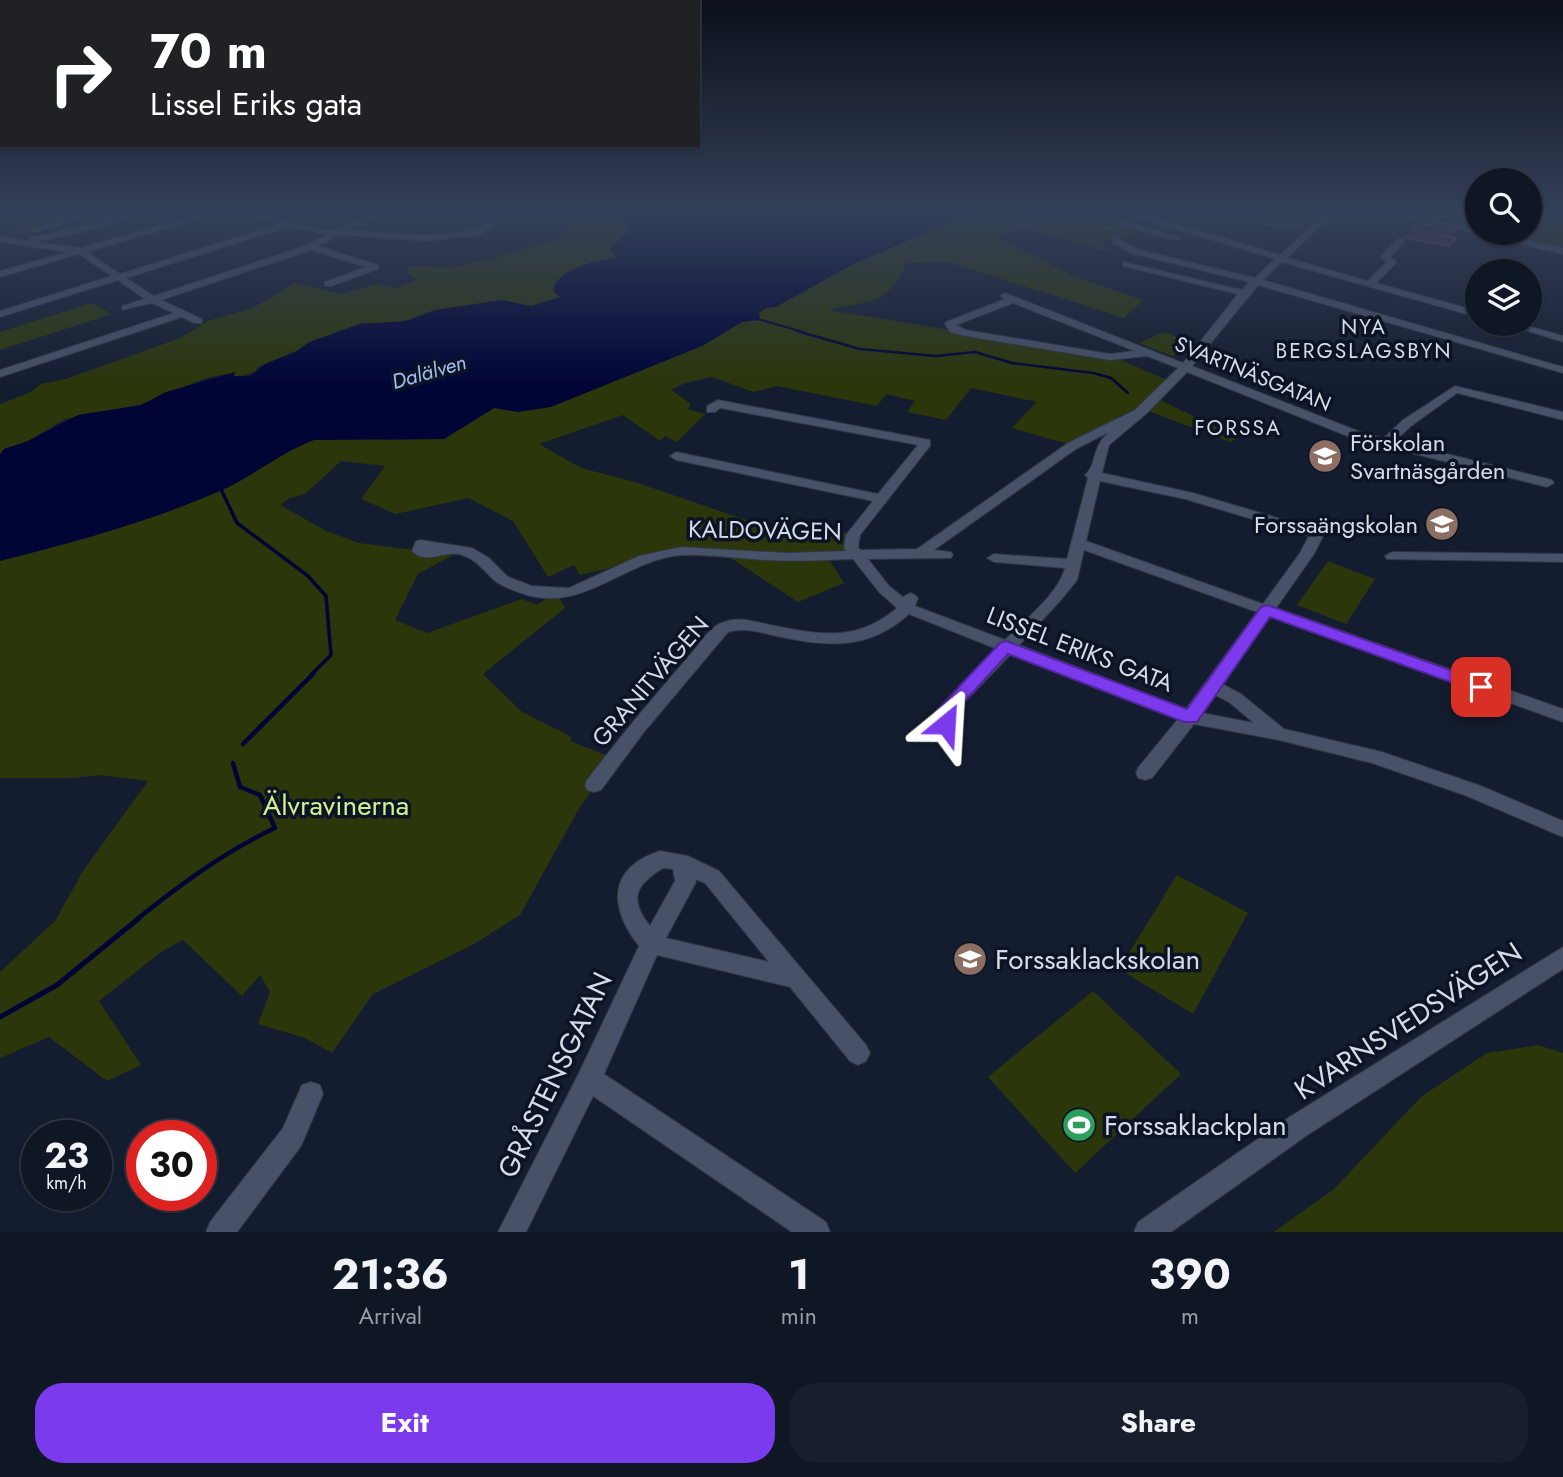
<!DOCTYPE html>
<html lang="en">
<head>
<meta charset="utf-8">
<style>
  :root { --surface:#0f1624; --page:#181f2c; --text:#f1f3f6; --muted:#9b9fa6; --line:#2f3541; --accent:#7c3aed }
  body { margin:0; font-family:Jost,sans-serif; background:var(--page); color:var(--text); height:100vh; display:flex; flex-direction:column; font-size:26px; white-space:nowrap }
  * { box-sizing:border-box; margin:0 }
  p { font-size:23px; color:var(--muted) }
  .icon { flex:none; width:38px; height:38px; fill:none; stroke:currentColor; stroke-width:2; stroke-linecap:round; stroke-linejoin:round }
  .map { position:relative; height:1232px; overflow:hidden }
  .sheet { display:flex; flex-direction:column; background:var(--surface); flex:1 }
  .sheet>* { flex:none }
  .hud { position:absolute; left:0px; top:0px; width:700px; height:147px; box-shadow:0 2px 5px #0004,0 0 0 2px var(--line); background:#202124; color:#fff; overflow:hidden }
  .fabs { position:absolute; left:1465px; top:168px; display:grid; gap:14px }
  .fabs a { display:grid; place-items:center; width:77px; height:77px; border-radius:50%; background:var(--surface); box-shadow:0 2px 5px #0004,0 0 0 2px var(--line); font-size:35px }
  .speed { position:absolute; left:21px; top:1120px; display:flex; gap:14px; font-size:35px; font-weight:700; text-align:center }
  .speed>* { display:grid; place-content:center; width:91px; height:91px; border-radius:50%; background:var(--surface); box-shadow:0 2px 5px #0004,0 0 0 2px var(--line); line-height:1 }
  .speed small { font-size:18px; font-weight:400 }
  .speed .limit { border:10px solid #d22; background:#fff; color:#111 }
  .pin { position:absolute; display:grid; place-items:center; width:60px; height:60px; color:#fff; margin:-30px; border-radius:14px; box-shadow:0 4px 10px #0006 }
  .me { position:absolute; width:77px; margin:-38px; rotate:27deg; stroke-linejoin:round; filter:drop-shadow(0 0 5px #0008) }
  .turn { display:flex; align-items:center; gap:24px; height:147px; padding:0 35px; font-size:32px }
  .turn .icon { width:91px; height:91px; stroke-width:2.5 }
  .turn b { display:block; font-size:49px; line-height:60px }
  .eta { display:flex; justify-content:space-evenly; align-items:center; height:119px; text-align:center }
  .eta b { font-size:42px; font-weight:700; line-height:49px }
  .action { display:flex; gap:14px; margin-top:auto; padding:14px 35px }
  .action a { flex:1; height:80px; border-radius:28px; background:var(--accent); color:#fff; font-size:28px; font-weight:700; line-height:80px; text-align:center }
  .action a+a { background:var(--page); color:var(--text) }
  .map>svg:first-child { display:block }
  .green { fill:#2b360b }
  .water { fill:#000536 }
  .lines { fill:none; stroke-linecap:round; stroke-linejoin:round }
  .stream-far4 { stroke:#000536; stroke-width:2 }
  .stream-far3 { stroke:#000536; stroke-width:2.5 }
  .stream-far2 { stroke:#000536; stroke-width:3.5 }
  .stream-far1 { stroke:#000536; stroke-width:4.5 }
  .stream { stroke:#000536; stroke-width:5 }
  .building { fill:#402a36; stroke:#604754; stroke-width:2 }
  .minor-casing { stroke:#303645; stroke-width:2 }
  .minor { fill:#475167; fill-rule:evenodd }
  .route { fill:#7c3aed; stroke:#51269a; stroke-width:2 }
  .labels { text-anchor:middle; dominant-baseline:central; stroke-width:7; stroke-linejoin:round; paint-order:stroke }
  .far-neighbourhood-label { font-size:21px; letter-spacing:2px; fill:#d5dce9; stroke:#0b1325 }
  .far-water-label { font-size:21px; font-style:italic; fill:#a4bfef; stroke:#0b1325 }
  .far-street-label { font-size:21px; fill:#d5dce9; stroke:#0b1325 }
  .poi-label { font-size:24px; fill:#d5dce9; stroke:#0b1325; text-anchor:start }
  .street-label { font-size:24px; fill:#d5dce9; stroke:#0b1325 }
  .near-park-label { font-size:28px; fill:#d2ef8f; stroke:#0b1325 }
  .near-poi-label { font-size:28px; fill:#d5dce9; stroke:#0b1325; text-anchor:start }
  .near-street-label { font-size:28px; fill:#d5dce9; stroke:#0b1325 }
</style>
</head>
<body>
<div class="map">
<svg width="1563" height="1232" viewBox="0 0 1563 1232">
  <rect width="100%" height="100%" fill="#141d30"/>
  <g class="green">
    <path d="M 20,213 L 82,213 L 13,235 Z"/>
    <path d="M 588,213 L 631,213 L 628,254 C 603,262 569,262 553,286 L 562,297 L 558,301 L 533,306 L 489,304 L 432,311 L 398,323 L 363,323 L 309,342 L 295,352 L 256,368 L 257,371 L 236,378 L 227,374 L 206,378 L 140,405 L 65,419 L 25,443 L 4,449 L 0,454 L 0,404 L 29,393 L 41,384 L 66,379 L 180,338 L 210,320 L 253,308 L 294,283 L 342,294 L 376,284 L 396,288 L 417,280 L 408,274 L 408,267 C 423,264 437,270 451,267 C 492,260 529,249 568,235 L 567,226 Z"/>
    <path d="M 973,213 L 1103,215 L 1090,220 L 1136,233 L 1117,240 L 1098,241 L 1110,251 L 1023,229 L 994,236 L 1073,276 L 1143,300 L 1124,318 L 949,262 L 906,263 C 887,307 869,300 828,310 L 1114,357 L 1167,380 L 1152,396 L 1238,438 L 1230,442 L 1138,407 L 1068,444 L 1012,428 L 1037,402 L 971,388 L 946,420 L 907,412 L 915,401 L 886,394 L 877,406 L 777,386 L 753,392 L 712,377 L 685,383 L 671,390 L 691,404 L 688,409 L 705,414 L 677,442 L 665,436 L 660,441 L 623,415 L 539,444 L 581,468 L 635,482 L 749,521 L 772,527 L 843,532 L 849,536 L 847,552 L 824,552 L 844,583 L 798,602 L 717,549 L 655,557 L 580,575 L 574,565 L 548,577 L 513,521 L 468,498 L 396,514 L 361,499 L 385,466 L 341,461 L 305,494 L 290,498 L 280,505 L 324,530 L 359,543 L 453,555 L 418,574 L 395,620 L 427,633 L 522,599 L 537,605 L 556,592 L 565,608 L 483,674 L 522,712 L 572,737 L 570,741 L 613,758 L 577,812 L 520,915 L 474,944 L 373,994 L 332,1053 L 305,1038 L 258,1024 L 270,992 L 260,975 L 242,996 L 183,940 L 161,952 L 99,1001 L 141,1065 L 107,1081 L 49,1037 L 0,1058 L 0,972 L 55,921 L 83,871 L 148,781 L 101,775 L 72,778 L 0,778 L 0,550 L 252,472 L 286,450 L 314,440 L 379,437 L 384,440 L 444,439 L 494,408 L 646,367 L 702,346 L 742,322 L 760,320 L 759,313 L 766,307 L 776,307 L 853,264 Z"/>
    <path d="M 1229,213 L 1312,213 L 1323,219 L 1308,231 L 1273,228 Z"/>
    <path d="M 1410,213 L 1477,213 L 1477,229 Z"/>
    <path d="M 1530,213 L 1563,213 L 1563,247 L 1492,233 L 1530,233 Z"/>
    <path d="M 91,303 L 112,314 L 0,350 L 0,332 Z"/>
    <path d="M 1164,332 L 1197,345 L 1172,356 L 1139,343 Z"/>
    <path d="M 1328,561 L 1375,579 L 1346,624 L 1297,605 Z"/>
    <path d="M 1177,875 L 1248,913 L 1193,1014 L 1119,969 Z"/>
    <path d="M 1093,991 L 1181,1074 L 1075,1173 L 988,1077 Z"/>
    <path d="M 1538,1045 L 1563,1053 L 1563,1232 L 1274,1232 L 1334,1189 L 1422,1096 L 1487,1053 Z"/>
  </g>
  <path class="water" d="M 626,213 L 973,213 L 853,264 L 776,307 L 766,308 L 759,313 L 760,320 L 742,322 L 702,346 L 551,407 L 518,412 L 494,408 L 444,439 L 314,440 C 280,453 252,477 220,491 C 149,522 75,542 0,561 L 0,455 L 4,449 L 28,441 L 78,415 L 141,405 L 166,392 L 235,372 L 234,376 L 250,376 L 265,364 L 297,351 L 310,342 L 360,324 L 407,321 L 435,310 L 502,300 L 531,306 L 560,297 L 553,291 C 561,266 594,262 617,258 L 610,249 L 630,227 L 620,223 Z"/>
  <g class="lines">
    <g class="stream-far4">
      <path d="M 1265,213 L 1274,219"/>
      <path d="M 758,319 L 803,332"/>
    </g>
    <path class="stream-far3" d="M 797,331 L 860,349 L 936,356 L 975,352 L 1012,363 L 1093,373 L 1111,378 L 1128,393"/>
    <path class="stream-far2" d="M 220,487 L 237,523 L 308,576 L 326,596 L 331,655 L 311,675"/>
    <g class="stream-far1">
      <path d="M 243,744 L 313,674"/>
      <path d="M 136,920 C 180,885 224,852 275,828 L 260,795 L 240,787 L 233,763"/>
    </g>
    <path class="stream" d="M 0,1017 L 57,985 L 138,919"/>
  </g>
  <path class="building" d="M 1421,223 L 1455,231 L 1445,236 L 1456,238 L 1449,246 L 1406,238 Z"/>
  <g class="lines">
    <g class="minor-casing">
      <g id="minor">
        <path d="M 80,213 L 93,213 L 37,232 L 30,230 Z"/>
        <path d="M 124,213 L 136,213 L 103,227 L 36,242 L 80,248 L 204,213 L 217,213 L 87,252 L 120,274 L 279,224 L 244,213 C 271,213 313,235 337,229 C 355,224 359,213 383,213 L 347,230 C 389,233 433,239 474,230 C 489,227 498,213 514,213 L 479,235 L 426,241 L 339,235 L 318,246 L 378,265 L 378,269 L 331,286 L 325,286 L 325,282 L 366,267 L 311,250 L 161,300 L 202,319 L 202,323 L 194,323 L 182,317 L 0,377 L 0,370 L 174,313 L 152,303 L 122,310 L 122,306 L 145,299 L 118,280 L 0,317 L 0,311 L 112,276 L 79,254 L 0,277 L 0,271 L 68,252 L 0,242 L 0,236 L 29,241 L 30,238 L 98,223 ZM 288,227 L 328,234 L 308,245 L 154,296 L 126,278 Z"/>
        <path d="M 1131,213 L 1140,213 L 1280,255 L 1325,213 L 1334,213 L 1287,258 L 1368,281 L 1387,262 L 1381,257 L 1382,255 L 1398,239 L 1404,239 L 1404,243 L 1390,257 L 1397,262 L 1376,283 L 1477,311 L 1477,317 L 1282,262 L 1263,280 L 1563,367 L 1563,373 L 1258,285 L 1192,366 L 1363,433 L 1384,438 L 1403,420 L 1455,386 L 1563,412 L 1563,420 L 1457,393 L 1411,426 L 1395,441 L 1552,480 L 1554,483 L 1547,487 L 1355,439 L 1187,372 L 1147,413 L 1109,445 L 1102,473 L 1193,493 L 1322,531 L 1324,534 L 1314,554 L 1276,608 L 1563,709 L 1563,722 L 1270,617 L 1222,684 L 1241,694 L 1284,729 L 1382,752 L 1481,786 L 1563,821 L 1563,837 L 1467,796 L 1372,763 L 1279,740 L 1194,724 L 1152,778 L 1145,780 L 1138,778 L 1136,773 L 1138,768 L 1178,719 L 1011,654 L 953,714 L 955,724 L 952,728 L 940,728 L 935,713 L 938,709 L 997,649 L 909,614 C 868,651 826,647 776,636 C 759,632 744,627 728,632 L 644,732 L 601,790 L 594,792 L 587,790 L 585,785 L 587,780 C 620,737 654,696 690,655 C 698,646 708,629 719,624 C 735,616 749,620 766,624 C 816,634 855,644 897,608 L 879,592 L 853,559 C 824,560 795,562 767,560 C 739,559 709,554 682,555 C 626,559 583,614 524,594 C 515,591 503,587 495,581 C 485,572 476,559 462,555 C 445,549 427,566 412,551 L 416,541 L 421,540 L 472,548 L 489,558 L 508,577 L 532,586 L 569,588 L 639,556 L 681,547 L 787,553 L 846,551 L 844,548 L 846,535 L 873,501 L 676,460 L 670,456 L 676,452 L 878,494 L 918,445 L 720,408 L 715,412 L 707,412 L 707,406 L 718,400 L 930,440 L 930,446 L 860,535 L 858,548 L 861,550 L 917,549 L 1068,443 L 1135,410 L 1178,368 L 1147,356 L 1110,360 L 966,336 L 950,332 L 945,324 L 946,322 L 1005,299 L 1000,296 L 1005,293 L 1183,363 L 1238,294 L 1123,266 L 1123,262 L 1242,290 L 1250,282 L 1130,253 L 1113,243 L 1113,239 L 1119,239 L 1136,249 L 1255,278 L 1275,259 L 1131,216 ZM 1013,303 L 1135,351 L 1110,354 L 966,330 L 956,325 ZM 1109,432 C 1090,449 1098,463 1085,475 L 1088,478 L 1067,559 L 994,554 L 987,558 L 994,562 L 1065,568 C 1057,596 1025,619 1005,640 L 915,606 L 918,598 L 915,595 L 910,593 L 903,597 L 889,586 L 868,559 L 951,558 L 953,555 L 951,552 L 934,550 L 1076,449 ZM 1100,481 L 1185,499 L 1309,536 L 1300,553 L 1263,604 L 1086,541 ZM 1084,550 L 1257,612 L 1186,709 L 1019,645 L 1060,601 L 1077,580 ZM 1215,695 L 1229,702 L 1254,723 L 1202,713 Z"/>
        <path d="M 1390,213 L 1406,213 L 1477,229 L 1477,233 L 1493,233 L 1563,248 L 1563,254 Z"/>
        <path d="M 1119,221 L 1125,221 L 1181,238 L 1174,240 L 1119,225 Z"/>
        <path d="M 1506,324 L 1521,324 L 1563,336 L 1563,342 Z"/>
        <path d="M 1392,552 L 1563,554 L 1563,562 L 1387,559 L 1385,556 Z"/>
        <path d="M 660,851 L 688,856 L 719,871 L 866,1045 L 870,1053 L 866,1061 L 858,1065 L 850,1061 L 790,987 L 657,955 L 604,1074 L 826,1222 L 830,1232 L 792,1232 L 593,1096 L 526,1232 L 498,1232 L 580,1071 L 639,946 C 609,908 607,868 660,851 ZM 663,868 L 673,869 L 675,881 L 650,926 C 628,898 636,885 663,868 ZM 695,879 L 705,883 L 769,962 L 666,938 L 696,882 Z"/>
        <path d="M 1563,947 L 1563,969 L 1306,1136 L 1171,1232 L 1134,1232 L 1138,1222 L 1288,1118 Z"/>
        <path d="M 311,1082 L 320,1085 L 323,1094 L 301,1146 L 237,1232 L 206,1232 L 210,1222 L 283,1128 L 302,1085 Z"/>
      </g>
    </g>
    <use href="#minor" class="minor"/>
  </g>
  <linearGradient id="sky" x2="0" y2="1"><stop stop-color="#0b101a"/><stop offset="0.55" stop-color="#344059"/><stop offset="1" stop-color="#344059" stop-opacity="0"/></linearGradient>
  <rect width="1563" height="386" fill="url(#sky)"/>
  <path class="route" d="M 1267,605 L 1487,683 L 1490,687 L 1481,693 L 1475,691 L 1270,617 L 1197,722 L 1184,722 L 1008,654 L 953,714 L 952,728 L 940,728 L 935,713 L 938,709 L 1000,643 L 1006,641 L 1187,709 L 1261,607 Z"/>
  <defs>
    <g id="school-disc" transform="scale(1.75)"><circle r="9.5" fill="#8d6e63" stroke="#0b1325"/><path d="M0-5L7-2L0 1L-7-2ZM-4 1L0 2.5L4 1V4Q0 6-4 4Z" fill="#fff"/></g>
    <g id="stadium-disc" transform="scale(1.75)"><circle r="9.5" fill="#2e9e5b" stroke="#0b1325"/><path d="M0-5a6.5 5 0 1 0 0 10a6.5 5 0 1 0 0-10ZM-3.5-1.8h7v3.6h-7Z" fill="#fff"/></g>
  </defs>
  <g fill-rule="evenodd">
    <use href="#school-disc" x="1325" y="456"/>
    <use href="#school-disc" x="1442" y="524"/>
    <use href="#school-disc" x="970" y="959"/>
    <use href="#stadium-disc" x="1079" y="1125"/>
  </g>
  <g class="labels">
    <g class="far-neighbourhood-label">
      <text x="1364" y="327">NYA<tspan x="1364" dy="24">BERGSLAGSBYN</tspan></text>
      <text x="1238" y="428">FORSSA</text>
    </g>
    <g class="far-water-label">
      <text transform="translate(429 372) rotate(-16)">Dalälven</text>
    </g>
    <g class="far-street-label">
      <text transform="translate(1253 374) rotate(22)">SVARTNÄSGATAN</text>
    </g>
    <g class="poi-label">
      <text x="1350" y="442">Förskolan<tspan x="1350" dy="28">Svartnäsgården</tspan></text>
      <text x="1418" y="524" text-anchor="end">Forssaängskolan</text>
    </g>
    <g class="street-label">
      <text transform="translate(765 530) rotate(1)">KALDOVÄGEN</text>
      <text transform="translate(1080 649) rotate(21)">LISSEL ERIKS GATA</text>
      <text transform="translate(650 681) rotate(-49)">GRANITVÄGEN</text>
    </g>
    <g class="near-park-label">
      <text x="336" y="805">Älvravinerna</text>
    </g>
    <g class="near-poi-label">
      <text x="995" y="959">Forssaklackskolan</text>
      <text x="1104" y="1125">Forssaklackplan</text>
    </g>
    <g class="near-street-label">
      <text transform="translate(1408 1021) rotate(-33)">KVARNSVEDSVÄGEN</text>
      <text transform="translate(555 1075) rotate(-64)">GRÅSTENSGATAN</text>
    </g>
  </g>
</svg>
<div class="fabs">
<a><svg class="icon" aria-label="search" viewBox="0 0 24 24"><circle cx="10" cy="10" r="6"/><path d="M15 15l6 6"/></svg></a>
<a><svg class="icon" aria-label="layers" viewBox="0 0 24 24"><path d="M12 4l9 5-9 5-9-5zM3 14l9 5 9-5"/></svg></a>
</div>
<div class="speed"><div>23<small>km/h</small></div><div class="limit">30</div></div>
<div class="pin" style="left:1481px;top:687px;background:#d93025"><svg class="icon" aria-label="arrive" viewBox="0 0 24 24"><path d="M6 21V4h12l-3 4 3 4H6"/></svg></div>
<svg class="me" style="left:946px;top:724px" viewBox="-20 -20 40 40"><path d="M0-17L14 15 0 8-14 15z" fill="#7c3aed" stroke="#fff" stroke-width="4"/></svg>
<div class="hud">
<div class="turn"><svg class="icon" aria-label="right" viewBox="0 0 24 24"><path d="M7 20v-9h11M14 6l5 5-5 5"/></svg><div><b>70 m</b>Lissel Eriks gata</div></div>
</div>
</div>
<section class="sheet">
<div class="eta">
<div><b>21:36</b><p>Arrival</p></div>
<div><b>1</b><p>min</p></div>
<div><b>390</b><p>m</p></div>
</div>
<div class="action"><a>Exit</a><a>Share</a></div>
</section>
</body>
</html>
